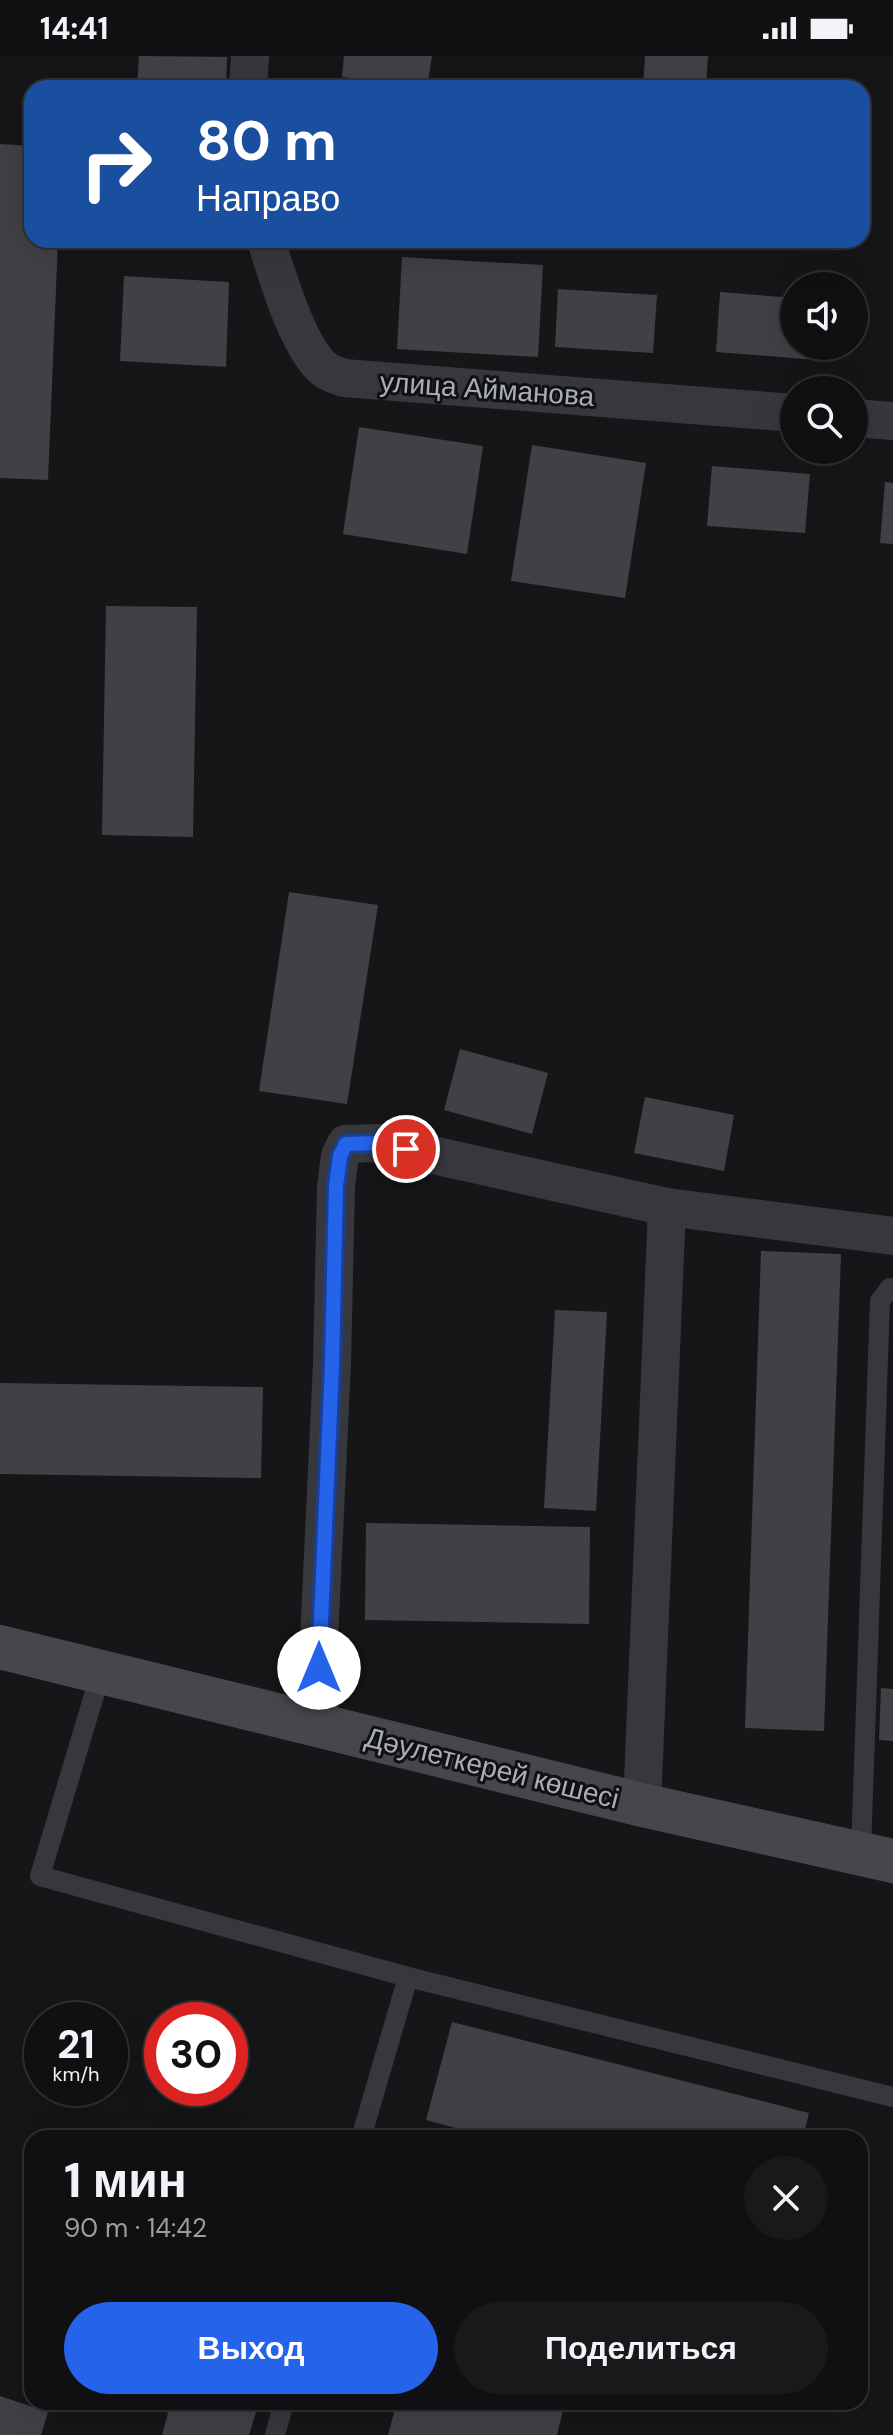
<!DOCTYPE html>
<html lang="ru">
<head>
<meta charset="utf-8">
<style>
  :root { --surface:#101012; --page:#19191b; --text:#f1f3f6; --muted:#9c9d9f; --line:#303032; --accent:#2563eb }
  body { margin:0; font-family:"DM Sans",sans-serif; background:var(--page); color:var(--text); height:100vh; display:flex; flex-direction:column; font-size:30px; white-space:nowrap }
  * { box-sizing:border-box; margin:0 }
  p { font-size:26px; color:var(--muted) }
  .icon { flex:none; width:44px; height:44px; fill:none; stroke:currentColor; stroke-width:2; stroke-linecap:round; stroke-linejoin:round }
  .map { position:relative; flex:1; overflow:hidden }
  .side { position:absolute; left:24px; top:2074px; width:844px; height:280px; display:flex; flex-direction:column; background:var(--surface); border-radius:24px; box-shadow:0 8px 32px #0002,0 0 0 2px var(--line) }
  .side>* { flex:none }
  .banner { position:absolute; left:24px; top:24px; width:846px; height:168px; border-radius:24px; box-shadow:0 8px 32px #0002,0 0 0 2px var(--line); background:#1a4fa0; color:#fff; overflow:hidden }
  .tools { position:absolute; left:780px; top:216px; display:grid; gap:16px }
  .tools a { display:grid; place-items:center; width:88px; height:88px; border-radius:50%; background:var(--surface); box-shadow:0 8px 32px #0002,0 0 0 2px var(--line); font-size:40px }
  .speed { position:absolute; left:24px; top:1946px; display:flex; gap:16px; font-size:40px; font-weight:700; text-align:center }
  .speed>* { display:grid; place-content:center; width:104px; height:104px; border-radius:50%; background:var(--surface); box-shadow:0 8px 32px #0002,0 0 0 2px var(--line); line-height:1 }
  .speed small { font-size:20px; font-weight:400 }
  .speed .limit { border:12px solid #d22; background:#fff; color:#111 }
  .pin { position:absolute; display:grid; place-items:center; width:68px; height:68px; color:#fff; margin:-34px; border:4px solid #fff; border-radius:50%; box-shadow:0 2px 8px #0007 }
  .me { position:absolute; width:88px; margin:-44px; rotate:0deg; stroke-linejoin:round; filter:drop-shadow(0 0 6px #0008) }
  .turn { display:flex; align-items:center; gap:28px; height:168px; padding:0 40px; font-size:36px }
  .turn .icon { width:104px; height:104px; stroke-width:2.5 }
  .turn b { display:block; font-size:56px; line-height:68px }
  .round { display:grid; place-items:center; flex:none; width:84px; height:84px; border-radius:42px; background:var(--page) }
  .head { display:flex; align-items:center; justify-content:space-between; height:136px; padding:0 40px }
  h1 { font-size:48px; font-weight:700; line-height:60px }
  .action { display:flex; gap:16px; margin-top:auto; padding:16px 40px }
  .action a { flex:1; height:92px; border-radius:48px; background:var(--accent); color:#fff; font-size:32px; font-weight:700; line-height:92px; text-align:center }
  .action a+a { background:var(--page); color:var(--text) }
  .status { display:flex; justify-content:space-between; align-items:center; height:56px; padding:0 40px; background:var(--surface); direction:ltr }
  .status svg { height:22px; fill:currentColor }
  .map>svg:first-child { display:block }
  .building { fill:#404145 }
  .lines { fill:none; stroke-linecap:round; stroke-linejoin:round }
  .service { stroke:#37383d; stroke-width:20 }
  .minor { stroke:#37383d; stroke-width:38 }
  .secondary { stroke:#45474d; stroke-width:44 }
  .route-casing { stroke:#184099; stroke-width:20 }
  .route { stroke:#2563eb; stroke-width:14 }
  .labels { text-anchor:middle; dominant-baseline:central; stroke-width:6; stroke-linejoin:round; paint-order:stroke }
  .street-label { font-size:28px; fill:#a8adb8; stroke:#111113 }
</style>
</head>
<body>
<div class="status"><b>14:41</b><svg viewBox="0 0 49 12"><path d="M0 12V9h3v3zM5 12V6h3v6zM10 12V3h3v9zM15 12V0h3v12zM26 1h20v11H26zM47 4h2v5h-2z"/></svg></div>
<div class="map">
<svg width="893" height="2379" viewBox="0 0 893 2379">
  <rect width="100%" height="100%" fill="#161618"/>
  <g class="building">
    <path d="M 139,0 L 227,1 L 226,32 L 137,32 Z"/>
    <path d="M 344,0 L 432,0 L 427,32 L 342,21 Z"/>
    <path d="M 645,0 L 708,0 L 706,32 L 643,32 Z"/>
    <path d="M 0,88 L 32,90 L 32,184 L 58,184 L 48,424 L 0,422 Z"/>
    <path d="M 402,201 L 543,209 L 538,301 L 397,293 Z"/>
    <path d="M 124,220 L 229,226 L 226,311 L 120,305 Z"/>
    <path d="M 558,233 L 657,239 L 653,297 L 555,291 Z"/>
    <path d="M 720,236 L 794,242 L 794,290 L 819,290 L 818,304 L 716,296 Z"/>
    <path d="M 359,371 L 483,390 L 467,498 L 343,478 Z"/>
    <path d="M 532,389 L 646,407 L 625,542 L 511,525 Z"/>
    <path d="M 712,410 L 810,418 L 805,477 L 707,470 Z"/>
    <path d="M 885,426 L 893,427 L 893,488 L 880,487 Z"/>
    <path d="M 106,550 L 197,551 L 193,781 L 102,779 Z"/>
    <path d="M 289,836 L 378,849 L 347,1048 L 259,1035 Z"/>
    <path d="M 460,993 L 548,1017 L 532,1078 L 444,1054 Z"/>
    <path d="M 645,1041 L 734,1059 L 724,1115 L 634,1097 Z"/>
    <path d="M 761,1195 L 841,1198 L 824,1675 L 745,1672 Z"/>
    <path d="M 555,1254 L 607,1256 L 596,1455 L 544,1452 Z"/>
    <path d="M 0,1327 L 263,1331 L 261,1422 L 0,1418 Z"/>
    <path d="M 366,1467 L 590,1471 L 589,1568 L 365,1564 Z"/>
    <path d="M 881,1632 L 893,1633 L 893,1685 L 879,1684 Z"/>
    <path d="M 452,1966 L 809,2057 L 803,2082 L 492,2082 L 426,2064 Z"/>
    <path d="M 0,2340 L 48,2356 L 41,2379 L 0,2379 Z"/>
    <path d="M 171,2346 L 259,2346 L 249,2379 L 162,2379 Z"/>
    <path d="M 397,2346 L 565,2346 L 557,2379 L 388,2379 Z"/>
  </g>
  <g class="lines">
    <g class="service">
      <path d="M 101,1616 L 40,1820 L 408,1921 L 361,2082"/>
      <path d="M 861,1796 L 880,1245 L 890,1232 L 893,1232"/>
      <path d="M 408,1921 L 893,2041"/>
      <path d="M 275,2379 L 284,2346"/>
    </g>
    <g class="minor">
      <path d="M 248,32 L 250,0"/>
      <path d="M 266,184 C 276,216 299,297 327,315 C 332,318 339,320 344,322 L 794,357"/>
      <path d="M 854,362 L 893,365"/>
      <path d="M 320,1670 L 319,1583 L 332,1308 L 336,1130 L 340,1100 L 346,1088 L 379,1087 L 667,1151 L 893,1180"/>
      <path d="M 642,1749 L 667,1151"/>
    </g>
    <path class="secondary" d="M 0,1591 L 642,1749 L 893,1805"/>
  </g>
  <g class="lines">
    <g class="route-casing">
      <path id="route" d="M 319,1612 L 332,1308 L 336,1130 L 340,1100 L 346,1088 L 379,1087 L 406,1093"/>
    </g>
    <use href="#route" class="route"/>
  </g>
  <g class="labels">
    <g class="street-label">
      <text transform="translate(487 333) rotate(4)">улица Айманова</text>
      <text transform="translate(492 1712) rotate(14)">Дәулеткерей көшесі</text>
    </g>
  </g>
</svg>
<div class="tools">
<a><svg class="icon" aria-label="sound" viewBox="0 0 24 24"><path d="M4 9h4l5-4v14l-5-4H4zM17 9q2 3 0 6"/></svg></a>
<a><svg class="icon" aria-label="search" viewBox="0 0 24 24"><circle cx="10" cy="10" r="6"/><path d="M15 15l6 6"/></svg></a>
</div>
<div class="speed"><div>21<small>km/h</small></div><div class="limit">30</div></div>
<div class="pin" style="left:406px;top:1093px;background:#d93025"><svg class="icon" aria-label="arrive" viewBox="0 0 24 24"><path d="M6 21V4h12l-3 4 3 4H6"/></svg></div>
<svg class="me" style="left:319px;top:1612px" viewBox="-20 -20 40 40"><circle r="19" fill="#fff"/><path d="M0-13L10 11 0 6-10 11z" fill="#2563eb"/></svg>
<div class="banner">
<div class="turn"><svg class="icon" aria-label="right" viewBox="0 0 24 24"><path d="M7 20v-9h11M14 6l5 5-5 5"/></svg><div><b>80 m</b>Направо</div></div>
</div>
<section class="side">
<div class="head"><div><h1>1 мин</h1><p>90 m · 14:42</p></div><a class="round"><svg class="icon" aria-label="close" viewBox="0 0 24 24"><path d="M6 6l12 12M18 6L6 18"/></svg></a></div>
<div class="action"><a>Выход</a><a>Поделиться</a></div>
</section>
</div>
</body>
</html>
